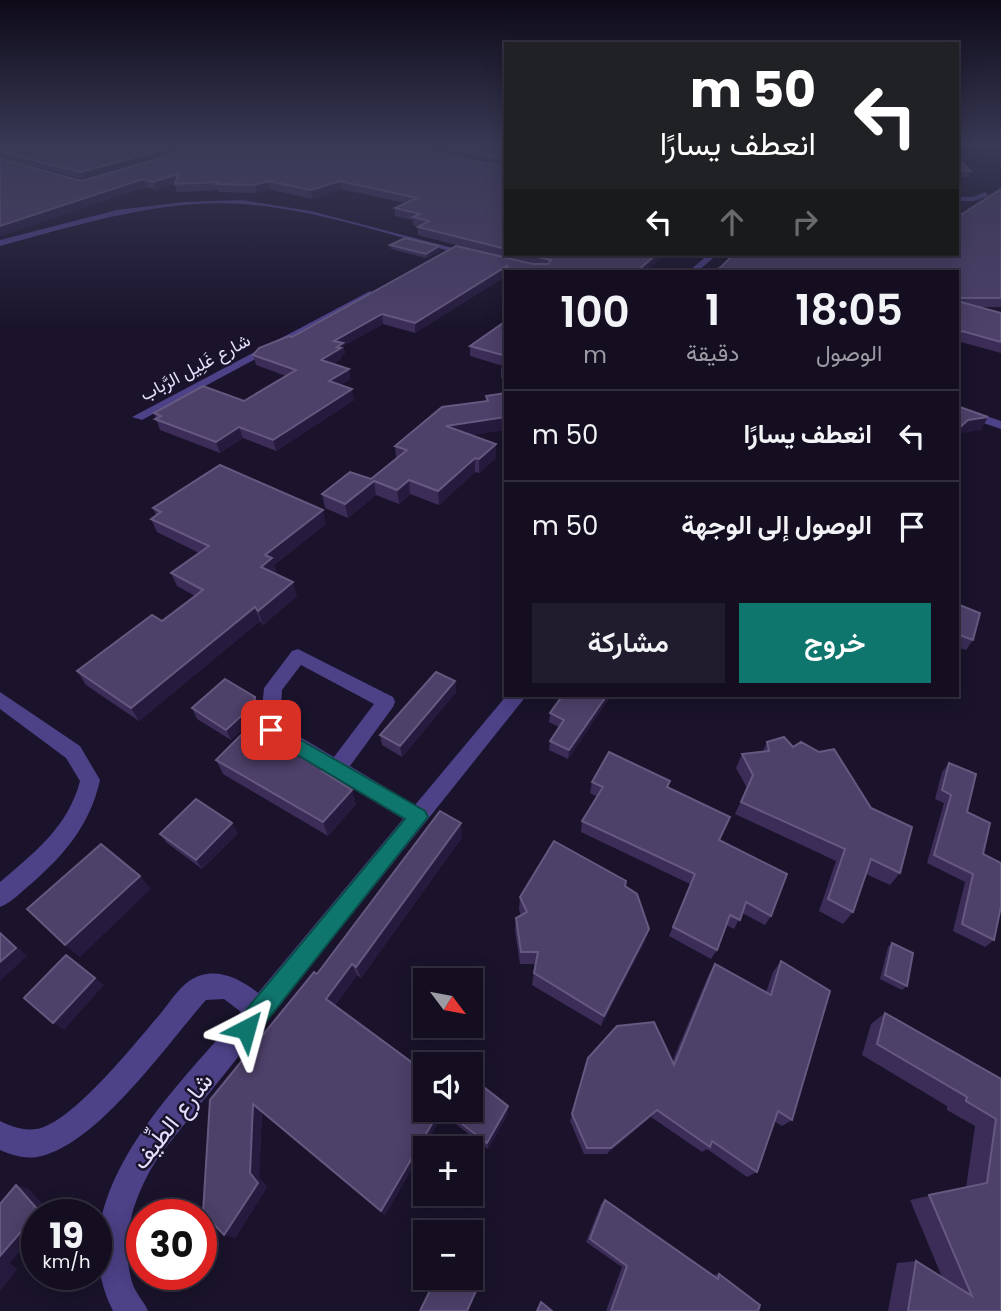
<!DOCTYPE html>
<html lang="ar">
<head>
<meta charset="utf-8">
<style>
  :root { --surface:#140e20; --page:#211c2d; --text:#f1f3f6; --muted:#9d9ca5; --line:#332e3e; --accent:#0f766e }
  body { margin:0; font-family:Poppins,Vazirmatn,sans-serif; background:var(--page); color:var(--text); direction:rtl; height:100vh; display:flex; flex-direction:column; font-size:26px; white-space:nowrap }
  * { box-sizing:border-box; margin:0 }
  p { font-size:23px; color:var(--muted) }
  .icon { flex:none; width:38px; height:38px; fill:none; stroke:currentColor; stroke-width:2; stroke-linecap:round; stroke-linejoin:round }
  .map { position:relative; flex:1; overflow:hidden; direction:ltr }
  .details { position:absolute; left:504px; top:270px; width:455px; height:427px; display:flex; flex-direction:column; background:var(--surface); border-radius:0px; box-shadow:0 4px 18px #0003,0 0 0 2px var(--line); direction:rtl }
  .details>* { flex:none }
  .top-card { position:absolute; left:504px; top:42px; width:455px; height:214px; border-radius:0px; box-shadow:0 4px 18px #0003,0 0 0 2px var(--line); direction:rtl; background:#202124; color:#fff; overflow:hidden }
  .needle { width:46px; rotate:122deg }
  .fabs { position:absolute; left:413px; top:968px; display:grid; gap:14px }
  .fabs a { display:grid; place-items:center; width:70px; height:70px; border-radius:0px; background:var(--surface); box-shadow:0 4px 18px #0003,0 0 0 2px var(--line); font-size:35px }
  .speed { position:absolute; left:21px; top:1199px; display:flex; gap:14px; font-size:35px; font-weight:700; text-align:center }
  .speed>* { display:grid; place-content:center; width:91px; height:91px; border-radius:50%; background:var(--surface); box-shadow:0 4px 18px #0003,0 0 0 2px var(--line); line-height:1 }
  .speed small { font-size:18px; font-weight:400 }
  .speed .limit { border:10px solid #d22; background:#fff; color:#111 }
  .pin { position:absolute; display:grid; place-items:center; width:60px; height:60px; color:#fff; margin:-30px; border-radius:14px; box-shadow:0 4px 10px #0006 }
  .me { position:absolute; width:77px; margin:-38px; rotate:39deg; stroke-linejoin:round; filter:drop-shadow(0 0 5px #0008) }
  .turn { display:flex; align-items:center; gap:24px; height:147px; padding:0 28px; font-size:32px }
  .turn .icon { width:91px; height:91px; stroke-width:2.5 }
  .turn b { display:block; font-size:49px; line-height:60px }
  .lanes { display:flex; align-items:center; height:66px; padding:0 28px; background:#0003; justify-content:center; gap:35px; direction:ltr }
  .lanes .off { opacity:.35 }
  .eta { display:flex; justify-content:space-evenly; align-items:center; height:119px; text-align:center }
  .eta b { font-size:42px; font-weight:600; line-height:49px }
  .cta { display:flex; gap:14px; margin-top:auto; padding:14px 28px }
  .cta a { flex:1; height:80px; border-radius:0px; background:var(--accent); color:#fff; font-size:28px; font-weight:600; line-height:80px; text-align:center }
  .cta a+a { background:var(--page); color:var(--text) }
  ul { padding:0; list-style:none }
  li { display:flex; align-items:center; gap:21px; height:91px; padding:0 28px; border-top:2px solid var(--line) }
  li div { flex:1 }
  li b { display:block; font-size:26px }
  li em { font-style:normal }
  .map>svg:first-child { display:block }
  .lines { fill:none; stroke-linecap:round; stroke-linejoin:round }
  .minor { fill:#4d4187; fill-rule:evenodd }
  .wall { fill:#3b2d57; fill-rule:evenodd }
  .shaded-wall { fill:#261b3e }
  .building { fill:#4d4069; stroke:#655980; stroke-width:2 }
  .route { fill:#0f766e; stroke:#0a4d48; stroke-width:2 }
  .labels { text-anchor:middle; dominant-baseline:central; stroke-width:5; stroke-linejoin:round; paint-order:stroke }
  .far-street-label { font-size:18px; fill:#e6dffd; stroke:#1a132b }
  .near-street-label { font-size:24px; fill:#e6dffd; stroke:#1a132b }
</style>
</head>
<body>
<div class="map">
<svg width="1001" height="1311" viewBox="0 0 1001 1311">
  <rect width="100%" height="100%" fill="#1a132b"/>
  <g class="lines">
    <g class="minor">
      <path d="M 957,144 L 1001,144 L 1001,148 L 957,147 Z"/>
      <path d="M 985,192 L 988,196 L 974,201 L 957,201 L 957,197 L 973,197 Z"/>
      <path d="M 242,200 L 311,211 L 476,254 L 472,257 C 398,238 318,209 242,204 C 159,199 79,225 0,246 L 0,240 L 117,210 L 184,202 Z"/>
      <path d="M 709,254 L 718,254 L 698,271 L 689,271 Z"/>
      <path d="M 370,291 L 375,294 L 373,296 L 142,420 L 132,417 Z"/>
      <path d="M 957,406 L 1001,421 L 1001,429 L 957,414 Z"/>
      <path d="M 298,649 L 393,697 L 395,702 L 393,707 L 350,766 L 415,805 L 507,695 L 527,695 L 159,1156 C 135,1193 119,1237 132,1282 C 135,1293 144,1301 148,1311 L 113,1311 C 56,1198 175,1091 241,1012 L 224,999 L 206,1000 C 167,1044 96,1147 37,1157 C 24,1159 12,1155 0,1150 L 0,1121 C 13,1127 26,1132 41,1128 C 78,1116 135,1043 161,1013 C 169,1003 178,989 189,981 C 212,965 239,977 258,993 L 403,819 L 263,734 L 260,729 L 264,688 L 292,651 ZM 301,665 L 374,704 L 334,757 L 280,725 L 282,690 Z"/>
      <path d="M 0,692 L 80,746 L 100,780 C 90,825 65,854 31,884 C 21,892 12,902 0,907 L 0,882 C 35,852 68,827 80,781 L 66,758 L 0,709 Z"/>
    </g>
  </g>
  <g class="wall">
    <path d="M 0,144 L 388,144 L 506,167 L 506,254 L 666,254 L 646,271 L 506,271 L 506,276 L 415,333 L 383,324 L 343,346 L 345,353 L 342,355 L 342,358 L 333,364 L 349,369 L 350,379 L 341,385 L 354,400 L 276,451 L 243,438 L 220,453 L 160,430 L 154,413 L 244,401 L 286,376 L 256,365 L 253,355 L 292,337 L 495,255 L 418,235 L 418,227 L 413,225 L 413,220 L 395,216 L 395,208 L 405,203 L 341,189 L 312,199 L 269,189 L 256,193 L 218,192 L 217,190 L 177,192 L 175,184 L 156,190 L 146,187 L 0,236 ZM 1,158 L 84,179 L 160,159 L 82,181 Z"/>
    <path d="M 394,144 L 506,144 L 506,166 Z"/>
    <path d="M 957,158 L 971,171 L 968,177 L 957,177 Z"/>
    <path d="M 1001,189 L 1001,307 L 980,307 L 1001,313 L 1001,353 L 957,341 L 957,271 L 721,267 L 962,214 Z"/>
    <path d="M 390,245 L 440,251 L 426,258 L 391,249 Z"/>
    <path d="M 506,321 L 506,379 L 501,378 L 501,368 L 503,366 L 470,356 L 470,346 Z"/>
    <path d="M 506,393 L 472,435 L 496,458 L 479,473 L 475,472 L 439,505 L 410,494 L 399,504 L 376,495 L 348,518 L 325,508 L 322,494 L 371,479 L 396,458 L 395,446 L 486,402 L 486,396 Z"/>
    <path d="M 153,508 L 326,524 L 274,565 L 276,572 L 275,573 L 297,596 L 263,625 L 260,621 L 139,721 L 86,685 L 77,671 L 162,621 L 195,596 L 177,586 L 171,573 L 199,553 L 157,532 L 151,519 L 156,515 Z"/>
    <path d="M 957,604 L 973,640 L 966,650 L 957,647 Z"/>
    <path d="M 455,681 L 456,692 L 402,757 L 382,745 L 380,735 Z"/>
    <path d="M 563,695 L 611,695 L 568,759 L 549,750 L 550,741 L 559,727 L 549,722 L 550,713 Z"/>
    <path d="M 255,697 L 259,708 L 259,714 L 231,740 L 197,719 L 192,708 Z"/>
    <path d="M 767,742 L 900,873 L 890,885 L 866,874 L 853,912 L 843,924 L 819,911 L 836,861 L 735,814 L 747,788 L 736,768 L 742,754 L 763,751 Z"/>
    <path d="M 216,760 L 326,774 L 356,804 L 328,836 L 223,774 Z"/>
    <path d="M 949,763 L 983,854 L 1001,863 L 1001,914 L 1000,913 L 994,940 L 985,947 L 953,931 L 965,882 L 927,863 L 944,803 L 935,799 L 942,772 Z"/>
    <path d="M 592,782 L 668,787 L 719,840 L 771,916 L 765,925 L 742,913 L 734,929 L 726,925 L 717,950 L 711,959 L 669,936 L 690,884 L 581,832 L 582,821 L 597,797 L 590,793 Z"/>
    <path d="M 238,833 L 202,869 L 167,843 L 160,834 Z"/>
    <path d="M 462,837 L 361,978 L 357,975 L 335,1005 L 425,1110 L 471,1110 L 508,1113 L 488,1149 L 443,1114 L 385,1215 L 262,1111 L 259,1178 L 267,1187 L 235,1238 L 203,1213 L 317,974 Z"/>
    <path d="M 625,886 L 645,941 L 601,1026 L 532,985 L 535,964 L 520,964 L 515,931 L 516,918 L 521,915 L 519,910 L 520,897 Z"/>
    <path d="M 892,943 L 907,986 L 902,990 L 880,979 L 888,947 Z"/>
    <path d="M 781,961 L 792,1120 L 782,1126 L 774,1121 L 757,1172 L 747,1177 L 707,1149 L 702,1152 L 651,1117 L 607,1154 L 584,1154 L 570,1121 L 588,1058 L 672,1062 L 709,974 L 715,964 L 766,992 L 773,972 Z"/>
    <path d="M 885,1013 L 1001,1079 L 1001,1311 L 888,1311 L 897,1263 L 916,1261 L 942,1277 L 910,1200 L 966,1188 L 975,1126 L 947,1110 L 947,1106 L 862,1055 L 871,1024 Z"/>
    <path d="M 605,1200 L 713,1275 L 719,1274 L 758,1311 L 606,1311 L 622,1267 L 586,1242 L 601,1204 Z"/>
  </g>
  <g class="shaded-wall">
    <path d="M 173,147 L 175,154 L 84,179 L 81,172 Z"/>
    <path d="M 178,174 L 181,182 L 156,190 L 153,182 Z"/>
    <path d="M 143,179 L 146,187 L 0,236 L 0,226 Z"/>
    <path d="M 268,181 L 269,189 L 256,193 L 255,185 Z"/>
    <path d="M 340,181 L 341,189 L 312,199 L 311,190 Z"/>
    <path d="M 439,246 L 440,251 L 426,258 L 426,254 Z"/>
    <path d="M 657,254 L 666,254 L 646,271 L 637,271 Z"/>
    <path d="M 507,266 L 506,276 L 415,333 L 415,323 Z"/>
    <path d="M 382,314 L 383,324 L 343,346 L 345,353 L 342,355 L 342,358 L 323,370 L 321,360 L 334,341 Z"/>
    <path d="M 349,369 L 350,379 L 331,392 L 329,381 Z"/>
    <path d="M 352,389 L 354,400 L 276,451 L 273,440 Z"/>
    <path d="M 506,417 L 506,430 L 447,439 L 446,426 Z"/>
    <path d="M 988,417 L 981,430 L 962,433 L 957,437 L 959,428 L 968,420 Z"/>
    <path d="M 239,427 L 243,438 L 220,453 L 216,442 Z"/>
    <path d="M 496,444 L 496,458 L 479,473 L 479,459 Z"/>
    <path d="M 475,458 L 475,472 L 439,505 L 438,491 Z"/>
    <path d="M 409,480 L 410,494 L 399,504 L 397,490 Z"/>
    <path d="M 374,481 L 376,495 L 348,518 L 345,504 Z"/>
    <path d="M 323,510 L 326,524 L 274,565 L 276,572 L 266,581 L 261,567 L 265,555 Z"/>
    <path d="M 293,582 L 297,596 L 263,625 L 258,611 Z"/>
    <path d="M 255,607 L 260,621 L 139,721 L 131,708 Z"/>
    <path d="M 455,681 L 456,692 L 402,757 L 400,746 Z"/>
    <path d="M 607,695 L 611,695 L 568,759 L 569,750 Z"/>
    <path d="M 255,697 L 259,708 L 259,714 L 231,740 L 226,730 Z"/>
    <path d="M 352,790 L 356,804 L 328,836 L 323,822 Z"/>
    <path d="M 232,823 L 238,833 L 202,869 L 196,860 Z"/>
    <path d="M 461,823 L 462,837 L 361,978 L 356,967 Z"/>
    <path d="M 140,876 L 151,889 L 80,957 L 65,945 Z"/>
    <path d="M 649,929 L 645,941 L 601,1026 L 604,1016 Z"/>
    <path d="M 0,932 L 27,956 L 0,981 Z"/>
    <path d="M 352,964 L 357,975 L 332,1009 L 326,999 Z"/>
    <path d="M 95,978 L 104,985 L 64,1030 L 53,1023 Z"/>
    <path d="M 253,1104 L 262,1111 L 259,1178 L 267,1187 L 235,1238 L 224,1235 L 250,1173 Z"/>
    <path d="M 508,1106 L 508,1113 L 488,1149 L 487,1143 Z"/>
    <path d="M 440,1110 L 442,1110 L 443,1114 L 385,1215 L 381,1211 Z"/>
    <path d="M 657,1110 L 651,1117 L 607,1154 L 611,1148 Z"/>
    <path d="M 16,1185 L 29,1189 L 52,1214 L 37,1214 L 37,1231 L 10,1263 L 17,1269 L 0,1291 L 0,1256 Z"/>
  </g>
  <g class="building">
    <path d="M 0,144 L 388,144 L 506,167 L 506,249 L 418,227 L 429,221 L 413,217 L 420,214 L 395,208 L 417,198 L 340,181 L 311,190 L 268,181 L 255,185 L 216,184 L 218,182 L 175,184 L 178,174 L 153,182 L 143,179 L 0,226 L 0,159 L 82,181 L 178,153 L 173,147 L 81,172 L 0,152 Z"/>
    <path d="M 430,144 L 506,144 L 506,159 Z"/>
    <path d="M 957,158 L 971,171 L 957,170 Z"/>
    <path d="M 1001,189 L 1001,298 L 957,298 L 957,271 L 714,271 L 721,267 L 734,254 L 957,254 L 957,213 L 962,214 Z"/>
    <path d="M 405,238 L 439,246 L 426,254 L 390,245 Z"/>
    <path d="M 456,246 L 533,264 L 548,264 L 551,260 L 524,254 L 657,254 L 637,271 L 509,271 L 507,266 L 415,323 L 382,314 L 334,341 L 343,343 L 337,347 L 341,348 L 321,360 L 349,369 L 329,381 L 352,389 L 273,440 L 239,427 L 216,442 L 155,419 L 161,416 L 154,413 L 203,386 L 244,401 L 296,370 L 253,355 L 259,348 L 289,336 L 292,337 Z"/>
    <path d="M 957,301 L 1001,313 L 1001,342 L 962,331 L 957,335 Z"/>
    <path d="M 506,321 L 506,356 L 470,346 Z"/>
    <path d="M 506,393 L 506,417 L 446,426 L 496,444 L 479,459 L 475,458 L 438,491 L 409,480 L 397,490 L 374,481 L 345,504 L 322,494 L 350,472 L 371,479 L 407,450 L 395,446 L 442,407 L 488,401 L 486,396 Z"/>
    <path d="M 957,406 L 988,417 L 968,420 L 959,428 L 957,436 Z"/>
    <path d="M 220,465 L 323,510 L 265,555 L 272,558 L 261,567 L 293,582 L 258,611 L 255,607 L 131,708 L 77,671 L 152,615 L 162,621 L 203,590 L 171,573 L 209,546 L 151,519 L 161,512 L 153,508 Z"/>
    <path d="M 957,604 L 980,613 L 973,640 L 957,634 Z"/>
    <path d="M 436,672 L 455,681 L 400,746 L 380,735 Z"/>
    <path d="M 225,679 L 255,697 L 254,704 L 226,730 L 192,708 Z"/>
    <path d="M 563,695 L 607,695 L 569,750 L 550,741 L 564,720 L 550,713 Z"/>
    <path d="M 248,728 L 324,769 L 322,771 L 352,790 L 323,822 L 216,760 Z"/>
    <path d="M 784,737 L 793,747 L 801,742 L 819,752 L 834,749 L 871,808 L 912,827 L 900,873 L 871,859 L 853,912 L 828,899 L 845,849 L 741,802 L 753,775 L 742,754 L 769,751 L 767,742 Z"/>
    <path d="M 609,752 L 670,781 L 667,787 L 730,817 L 719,840 L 787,874 L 771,916 L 746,902 L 740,920 L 730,915 L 717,950 L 673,927 L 695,874 L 582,821 L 603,787 L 592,782 Z"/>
    <path d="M 949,763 L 976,774 L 967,812 L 990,823 L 983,854 L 1001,863 L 1001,906 L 994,940 L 962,924 L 973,874 L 934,855 L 951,795 L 942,790 Z"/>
    <path d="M 196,799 L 232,823 L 196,860 L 160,834 Z"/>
    <path d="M 440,811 L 461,823 L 356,967 L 352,964 L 326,999 L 425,1072 L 425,1110 L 440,1110 L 381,1211 L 253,1104 L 250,1173 L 258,1183 L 224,1235 L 203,1213 L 210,1100 L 314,972 L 317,974 Z"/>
    <path d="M 554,841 L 626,881 L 625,886 L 637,894 L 649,929 L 604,1016 L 534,973 L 538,952 L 521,952 L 516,918 L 527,912 L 520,897 Z"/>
    <path d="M 101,844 L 140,876 L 65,945 L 27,909 Z"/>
    <path d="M 0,933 L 16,948 L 0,962 Z"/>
    <path d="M 892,943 L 913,953 L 907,986 L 885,975 Z"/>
    <path d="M 66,955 L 95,978 L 53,1023 L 24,998 Z"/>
    <path d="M 781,961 L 830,991 L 792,1120 L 778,1111 L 757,1172 L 712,1141 L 710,1147 L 657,1110 L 611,1148 L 587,1148 L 572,1114 L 588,1058 L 617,1026 L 654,1022 L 674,1065 L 715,964 L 771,995 Z"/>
    <path d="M 885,1013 L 1001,1079 L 1001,1311 L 908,1311 L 916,1261 L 972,1296 L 929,1195 L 987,1183 L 996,1119 L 966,1101 L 967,1097 L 877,1044 Z"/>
    <path d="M 471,1077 L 508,1106 L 487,1143 L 444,1110 L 471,1110 Z"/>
    <path d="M 16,1185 L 39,1211 L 0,1256 L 0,1204 Z"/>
    <path d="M 605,1200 L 718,1279 L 719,1274 L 760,1305 L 758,1311 L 611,1311 L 627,1266 L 590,1239 Z"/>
    <path d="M 471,1274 L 480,1282 L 467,1311 L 420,1311 L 436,1278 L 471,1278 Z"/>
    <path d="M 541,1302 L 552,1311 L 537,1311 Z"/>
  </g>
  <linearGradient id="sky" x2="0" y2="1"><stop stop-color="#0e0a18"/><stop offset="0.44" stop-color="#383955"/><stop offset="1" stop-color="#383955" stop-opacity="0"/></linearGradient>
  <rect width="1001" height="328" fill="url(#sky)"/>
  <path class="route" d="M 271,723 L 425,811 L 428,817 L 254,1037 L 246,1041 L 237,1037 L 234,1029 L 237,1021 L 405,819 L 264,735 L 262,730 L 264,725 Z"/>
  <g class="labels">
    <g class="far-street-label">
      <text transform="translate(195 367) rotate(-28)">شارع غَلِيل الرَّباب</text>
    </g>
    <g class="near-street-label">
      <text transform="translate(172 1121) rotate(-52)">شارع الطِّيف</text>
    </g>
  </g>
</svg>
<div class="fabs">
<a><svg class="needle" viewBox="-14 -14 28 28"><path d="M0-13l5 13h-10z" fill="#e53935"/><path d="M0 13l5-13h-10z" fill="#9d9ca5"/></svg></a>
<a><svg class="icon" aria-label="sound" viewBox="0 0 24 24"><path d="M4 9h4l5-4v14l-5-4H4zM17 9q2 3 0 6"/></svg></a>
<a>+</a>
<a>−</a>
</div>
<div class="speed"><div>19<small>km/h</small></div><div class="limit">30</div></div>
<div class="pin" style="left:271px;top:730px;background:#d93025"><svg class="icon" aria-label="arrive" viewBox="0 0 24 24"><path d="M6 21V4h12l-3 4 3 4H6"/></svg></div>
<svg class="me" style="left:246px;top:1029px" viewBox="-20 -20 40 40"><path d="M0-17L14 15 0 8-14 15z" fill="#0f766e" stroke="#fff" stroke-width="4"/></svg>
<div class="top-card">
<div class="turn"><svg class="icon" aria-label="left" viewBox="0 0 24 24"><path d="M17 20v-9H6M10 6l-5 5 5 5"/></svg><div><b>50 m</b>انعطف يسارًا</div></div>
<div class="lanes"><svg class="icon" aria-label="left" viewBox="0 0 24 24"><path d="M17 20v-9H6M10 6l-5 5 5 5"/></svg><svg class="icon off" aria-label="ahead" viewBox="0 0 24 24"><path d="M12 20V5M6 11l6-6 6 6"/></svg><svg class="icon off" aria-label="right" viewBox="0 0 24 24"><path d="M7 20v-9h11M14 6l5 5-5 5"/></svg></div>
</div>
<section class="details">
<div class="eta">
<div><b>18:05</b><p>الوصول</p></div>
<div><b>1</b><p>دقيقة</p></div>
<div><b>100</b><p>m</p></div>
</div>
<ul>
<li><svg class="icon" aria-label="left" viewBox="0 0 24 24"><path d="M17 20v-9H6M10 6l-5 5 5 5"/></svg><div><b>انعطف يسارًا</b></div><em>50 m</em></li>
<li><svg class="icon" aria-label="arrive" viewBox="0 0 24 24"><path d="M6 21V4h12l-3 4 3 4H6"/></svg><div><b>الوصول إلى الوجهة</b></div><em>50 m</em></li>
</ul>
<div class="cta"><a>خروج</a><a>مشاركة</a></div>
</section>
</div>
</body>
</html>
